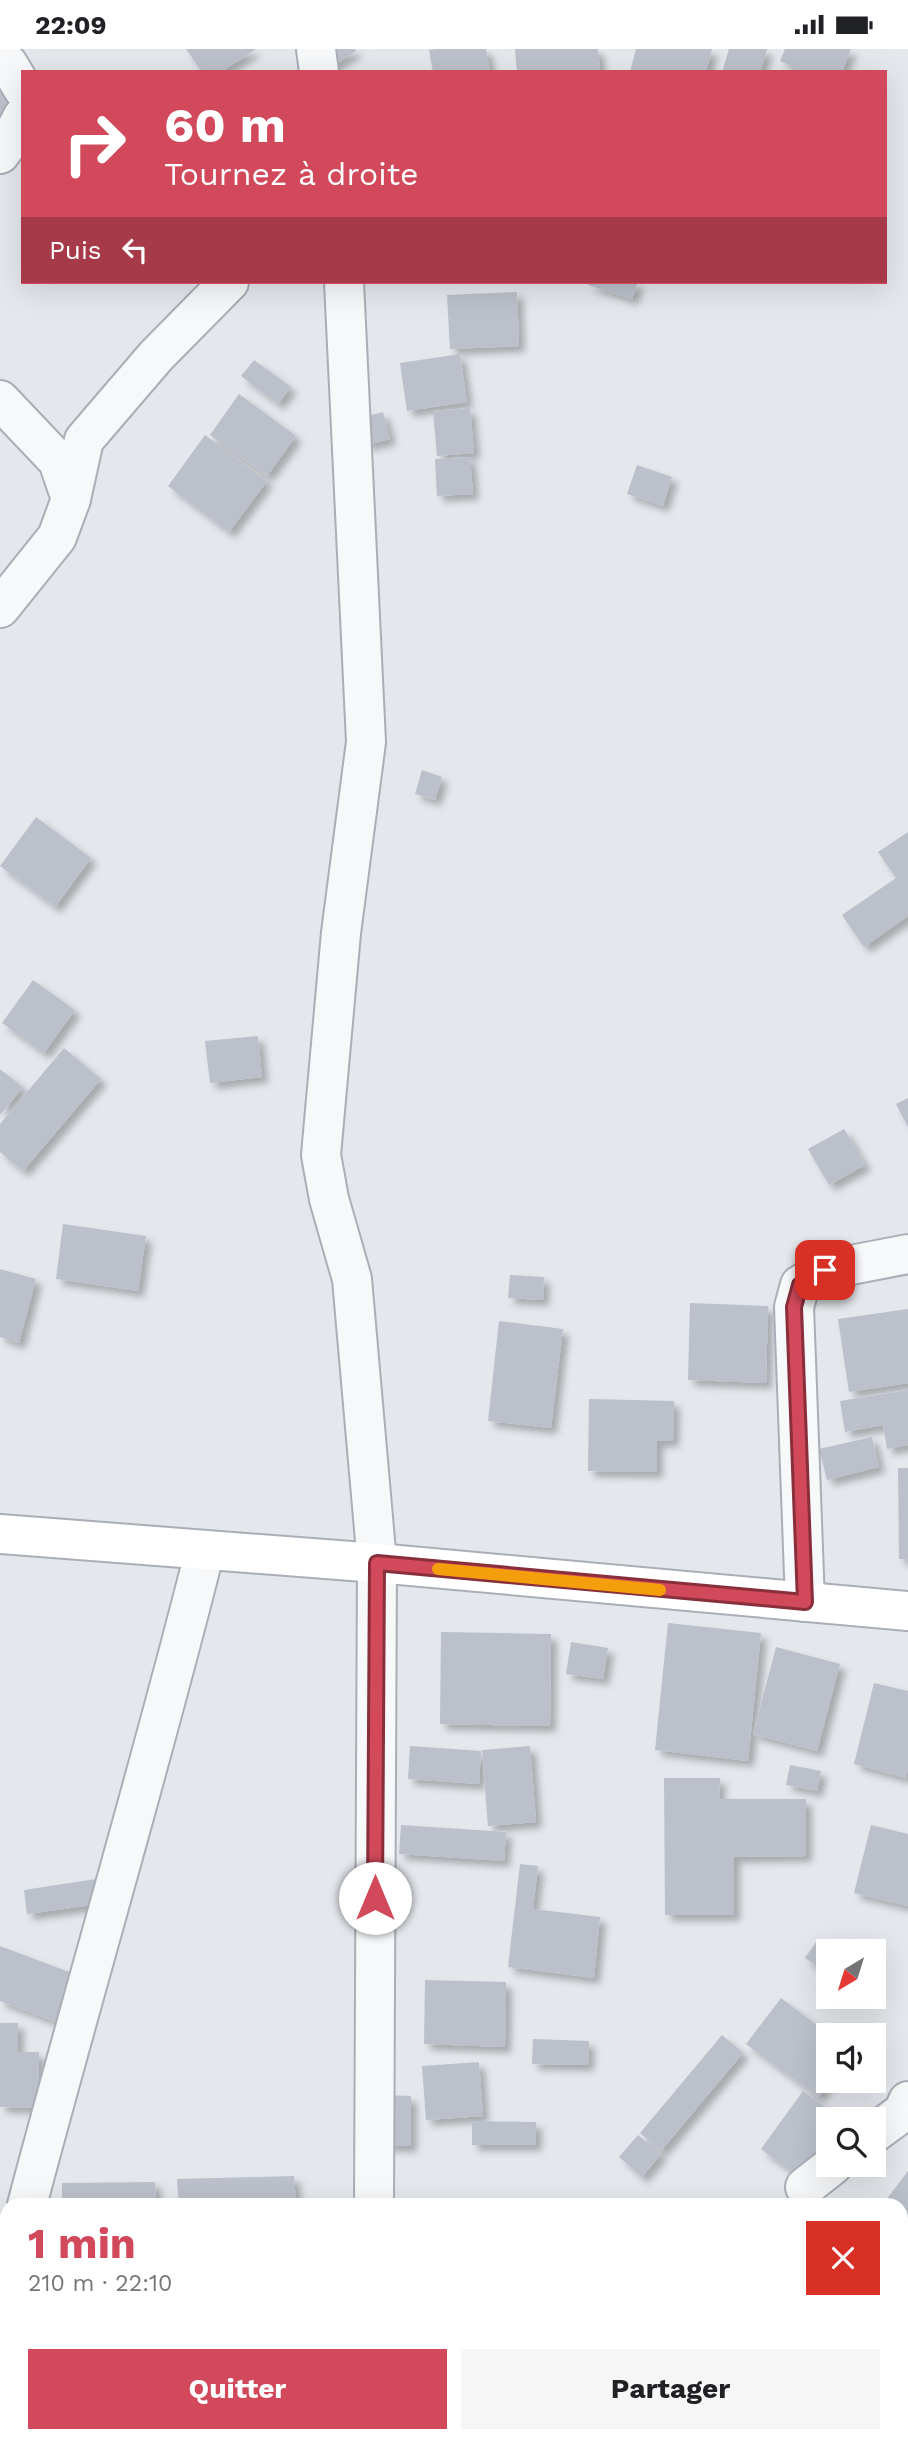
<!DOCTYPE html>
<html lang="fr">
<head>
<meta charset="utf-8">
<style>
  :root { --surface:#fff; --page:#f6f6f6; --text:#202124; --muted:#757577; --accent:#d1495b }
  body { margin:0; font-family:"Work Sans",sans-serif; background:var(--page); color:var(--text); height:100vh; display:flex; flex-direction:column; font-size:26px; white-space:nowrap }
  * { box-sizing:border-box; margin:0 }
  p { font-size:23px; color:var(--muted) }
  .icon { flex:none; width:38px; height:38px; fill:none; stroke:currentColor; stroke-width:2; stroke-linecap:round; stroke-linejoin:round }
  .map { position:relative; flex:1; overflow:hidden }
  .sheet { position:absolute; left:0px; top:2149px; width:908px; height:245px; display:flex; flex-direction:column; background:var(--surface); border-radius:21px 21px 0 0; box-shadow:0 7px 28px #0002 }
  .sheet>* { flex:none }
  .banner { position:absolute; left:21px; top:21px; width:866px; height:214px; border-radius:0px; box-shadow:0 7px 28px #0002; background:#d1495b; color:#fff; overflow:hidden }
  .needle { width:46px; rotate:218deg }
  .fabs { position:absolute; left:816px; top:1890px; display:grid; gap:14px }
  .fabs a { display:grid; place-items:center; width:70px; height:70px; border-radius:0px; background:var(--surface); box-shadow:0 7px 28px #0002; font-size:35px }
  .pin { position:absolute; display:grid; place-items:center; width:60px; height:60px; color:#fff; margin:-30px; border-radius:14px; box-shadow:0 4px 10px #0006 }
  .me { position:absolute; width:77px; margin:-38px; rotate:0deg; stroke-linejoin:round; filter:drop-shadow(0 0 5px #0008) }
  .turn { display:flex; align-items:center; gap:24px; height:147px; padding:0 28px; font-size:32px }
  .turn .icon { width:91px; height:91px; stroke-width:2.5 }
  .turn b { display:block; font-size:49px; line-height:60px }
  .then { display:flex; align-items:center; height:66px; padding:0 28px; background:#0003; gap:14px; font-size:26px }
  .round { display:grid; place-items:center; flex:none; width:74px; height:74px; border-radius:0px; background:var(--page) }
  .overview { display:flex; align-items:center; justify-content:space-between; height:119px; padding:0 28px }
  h1 { font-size:42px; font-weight:700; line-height:52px; color:var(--accent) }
  .cta { display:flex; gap:14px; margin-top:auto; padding:14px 28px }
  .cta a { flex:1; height:80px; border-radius:0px; background:var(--accent); color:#fff; font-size:28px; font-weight:700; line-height:80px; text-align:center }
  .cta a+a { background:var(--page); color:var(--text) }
  .status { display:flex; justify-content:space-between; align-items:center; height:49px; padding:0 35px; background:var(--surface); direction:ltr }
  .status svg { height:19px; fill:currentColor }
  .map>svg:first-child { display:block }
  .building { fill:#bbc0ca; filter:url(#shadow) }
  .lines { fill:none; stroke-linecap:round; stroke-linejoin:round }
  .street-casing { stroke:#a9aeb7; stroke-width:42 }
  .secondary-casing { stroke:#a9aeb7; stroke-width:42 }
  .street { stroke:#f7f8fa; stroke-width:38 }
  .secondary { stroke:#fff; stroke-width:38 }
  .route-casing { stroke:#882f3b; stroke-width:18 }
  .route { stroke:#d1495b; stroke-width:12 }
  .slow { stroke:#f59e0b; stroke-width:12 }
</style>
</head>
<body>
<div class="status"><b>22:09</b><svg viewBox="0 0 49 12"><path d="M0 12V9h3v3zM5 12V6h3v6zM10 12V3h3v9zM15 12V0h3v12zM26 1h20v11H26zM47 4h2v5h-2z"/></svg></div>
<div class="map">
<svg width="908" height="2394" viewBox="0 0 908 2394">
  <defs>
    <filter id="shadow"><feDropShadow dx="6" dy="6" stdDeviation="3.5" flood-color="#0004"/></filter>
  </defs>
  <rect width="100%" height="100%" fill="#e4e7ec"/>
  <g class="building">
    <path d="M 186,0 L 256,0 L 221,23 L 202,23 Z"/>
    <path d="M 320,0 L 355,0 L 356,2 L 331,18 Z"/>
    <path d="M 437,0 L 486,0 L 490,23 L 433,23 L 429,1 Z"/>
    <path d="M 515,0 L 598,0 L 600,23 L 517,23 Z"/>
    <path d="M 636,0 L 712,0 L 706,23 L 630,23 Z"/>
    <path d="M 729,0 L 767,0 L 760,23 L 722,23 Z"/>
    <path d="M 785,0 L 851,0 L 842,23 L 806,23 L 780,12 Z"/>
    <path d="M 0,43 L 18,61 L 0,79 Z"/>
    <path d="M 589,233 L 638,233 L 632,250 L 588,236 Z"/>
    <path d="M 517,243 L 519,297 L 450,300 L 447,246 Z"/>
    <path d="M 460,305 L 467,353 L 407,362 L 400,314 Z"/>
    <path d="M 254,311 L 291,338 L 278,355 L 241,327 Z"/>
    <path d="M 239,345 L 296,387 L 267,427 L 210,386 Z"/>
    <path d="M 470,359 L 474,404 L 437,407 L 433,362 Z"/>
    <path d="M 383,363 L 390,390 L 366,396 L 359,369 Z"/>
    <path d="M 205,386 L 267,432 L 229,483 L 168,437 Z"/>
    <path d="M 470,408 L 473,445 L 437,447 L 435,410 Z"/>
    <path d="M 637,416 L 672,428 L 663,457 L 627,445 Z"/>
    <path d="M 422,721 L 442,728 L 435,751 L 415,745 Z"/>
    <path d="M 36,768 L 91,809 L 55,858 L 0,817 Z"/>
    <path d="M 908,783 L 908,867 L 864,898 L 842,866 L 896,829 L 878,803 Z"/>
    <path d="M 33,931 L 75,961 L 44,1004 L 2,974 Z"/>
    <path d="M 258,987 L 262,1028 L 210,1034 L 205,992 Z"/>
    <path d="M 64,999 L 101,1030 L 23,1122 L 0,1103 L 0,1075 Z"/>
    <path d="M 0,1020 L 23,1038 L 0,1066 Z"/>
    <path d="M 908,1049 L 908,1078 L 896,1055 Z"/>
    <path d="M 844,1080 L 865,1116 L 829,1136 L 808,1100 Z"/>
    <path d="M 63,1175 L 146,1187 L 138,1242 L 56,1230 Z"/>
    <path d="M 0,1220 L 36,1230 L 19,1294 L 0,1288 Z"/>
    <path d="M 510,1226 L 544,1228 L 543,1251 L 508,1249 Z"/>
    <path d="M 690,1254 L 768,1257 L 766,1334 L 688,1331 Z"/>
    <path d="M 908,1260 L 908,1334 L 849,1343 L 838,1270 Z"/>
    <path d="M 499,1272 L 563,1280 L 551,1379 L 488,1372 Z"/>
    <path d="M 908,1341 L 908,1396 L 887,1400 L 883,1376 L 845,1383 L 840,1352 Z"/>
    <path d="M 589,1350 L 674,1352 L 673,1392 L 657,1392 L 657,1423 L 588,1422 Z"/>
    <path d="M 872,1388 L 879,1418 L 827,1431 L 819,1400 Z"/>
    <path d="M 898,1419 L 908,1419 L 908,1510 L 899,1510 Z"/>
    <path d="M 668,1574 L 761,1584 L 748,1712 L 655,1701 Z"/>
    <path d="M 441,1583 L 551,1585 L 550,1677 L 440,1675 Z"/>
    <path d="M 571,1593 L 608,1599 L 603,1630 L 566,1625 Z"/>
    <path d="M 776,1598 L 840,1615 L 817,1702 L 753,1685 Z"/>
    <path d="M 874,1634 L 908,1642 L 908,1720 L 906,1729 L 854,1715 Z"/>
    <path d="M 410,1697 L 481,1702 L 479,1735 L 408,1730 Z"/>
    <path d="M 530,1697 L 536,1773 L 488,1777 L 482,1701 Z"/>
    <path d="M 790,1716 L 821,1722 L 817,1742 L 786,1736 Z"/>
    <path d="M 664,1729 L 720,1729 L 719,1750 L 806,1750 L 806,1807 L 734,1808 L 734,1866 L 665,1866 Z"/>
    <path d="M 401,1776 L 506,1783 L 504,1812 L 399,1805 Z"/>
    <path d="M 871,1776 L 908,1785 L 908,1857 L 854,1844 Z"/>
    <path d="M 520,1815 L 538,1817 L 533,1860 L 600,1868 L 594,1929 L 508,1918 Z"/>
    <path d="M 102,1829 L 106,1854 L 27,1865 L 24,1841 Z"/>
    <path d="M 818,1890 L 836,1902 L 828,1902 L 828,1924 L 805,1909 Z"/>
    <path d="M 0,1897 L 85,1929 L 67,1977 L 0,1952 Z"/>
    <path d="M 425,1931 L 506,1933 L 505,1998 L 424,1995 Z"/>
    <path d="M 781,1949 L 830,1986 L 828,1986 L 828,2032 L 830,2032 L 818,2048 L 746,1995 Z"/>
    <path d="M 0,1974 L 18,1974 L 18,2003 L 39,2003 L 38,2059 L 0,2058 Z"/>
    <path d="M 722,1986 L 743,2004 L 661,2102 L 640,2084 Z"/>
    <path d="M 533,1990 L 589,1992 L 588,2016 L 532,2015 Z"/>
    <path d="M 479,2013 L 483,2067 L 426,2071 L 422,2017 Z"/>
    <path d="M 803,2042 L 841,2070 L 828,2070 L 828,2092 L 801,2130 L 761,2100 Z"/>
    <path d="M 385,2046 L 411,2047 L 411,2097 L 385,2097 Z"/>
    <path d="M 472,2072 L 536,2073 L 536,2096 L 472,2096 Z"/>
    <path d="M 638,2086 L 661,2105 L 642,2128 L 619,2108 Z"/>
    <path d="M 908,2122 L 908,2187 L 901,2196 L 901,2156 L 882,2156 Z"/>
    <path d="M 294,2127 L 296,2156 L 179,2156 L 177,2130 Z"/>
    <path d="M 155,2133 L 156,2156 L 62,2156 L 62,2134 Z"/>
    <rect x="0" y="2207" width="7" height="37"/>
    <path d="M 10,2387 L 49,2387 L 75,2393 L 9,2394 Z"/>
    <path d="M 357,2387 L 388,2387 L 381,2394 L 365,2394 Z"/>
    <path d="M 446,2387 L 528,2387 L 522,2394 L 454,2394 Z"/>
    <path d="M 534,2387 L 568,2387 L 563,2394 L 529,2394 Z"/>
    <path d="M 767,2387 L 868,2387 L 863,2394 L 777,2394 Z"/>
  </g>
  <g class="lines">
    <g class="street-casing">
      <g id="street">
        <path d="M 316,0 L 319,23"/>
        <path d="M 0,8 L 8,15 L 23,40"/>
        <path d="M 0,105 L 11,90 L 23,67"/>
        <path d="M 344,233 L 366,693 L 341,884 L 321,1106 L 329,1150 L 352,1230 L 377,1514 L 374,2156"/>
        <path d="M 0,351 L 58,412 L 71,450 L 57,488 L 0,559"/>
        <path d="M 71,450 L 84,391 L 156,307 L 229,233"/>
        <path d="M 805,1553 L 794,1258 L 800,1236 L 825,1221 L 908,1205"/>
        <path d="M 873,2085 L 903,2063 L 908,2052"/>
        <path d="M 805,2138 L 833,2116"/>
        <path d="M 27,2156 C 85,1937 150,1720 205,1501"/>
      </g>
    </g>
    <g class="secondary-casing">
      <path id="secondary" d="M 0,1485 L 377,1514 L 908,1562"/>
    </g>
    <use href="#street" class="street"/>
    <use href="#secondary" class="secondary"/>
  </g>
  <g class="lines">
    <g class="route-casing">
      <path id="route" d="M 375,1849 L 377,1514 L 805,1553 L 794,1258 L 800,1236 L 825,1221"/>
    </g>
    <use href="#route" class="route"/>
    <path class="slow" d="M 438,1520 L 660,1541"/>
  </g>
</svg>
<div class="fabs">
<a><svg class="needle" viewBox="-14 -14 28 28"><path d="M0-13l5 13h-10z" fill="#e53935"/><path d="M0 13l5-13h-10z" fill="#757577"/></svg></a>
<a><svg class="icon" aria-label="sound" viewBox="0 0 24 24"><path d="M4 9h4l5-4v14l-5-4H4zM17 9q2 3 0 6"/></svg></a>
<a><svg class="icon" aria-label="search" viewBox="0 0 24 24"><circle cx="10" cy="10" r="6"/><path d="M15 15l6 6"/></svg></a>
</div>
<div class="pin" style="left:825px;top:1221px;background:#d93025"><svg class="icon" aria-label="arrive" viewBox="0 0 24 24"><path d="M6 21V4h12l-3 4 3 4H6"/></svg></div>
<svg class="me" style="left:375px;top:1849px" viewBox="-20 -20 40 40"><circle r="19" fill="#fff"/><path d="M0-13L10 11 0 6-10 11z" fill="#d1495b"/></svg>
<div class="banner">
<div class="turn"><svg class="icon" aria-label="right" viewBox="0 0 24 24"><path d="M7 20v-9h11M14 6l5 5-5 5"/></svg><div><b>60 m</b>Tournez à droite</div></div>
<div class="then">Puis<svg class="icon" aria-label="left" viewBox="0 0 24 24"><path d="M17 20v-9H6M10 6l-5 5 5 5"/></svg></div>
</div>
<section class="sheet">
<div class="overview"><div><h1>1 min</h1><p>210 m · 22:10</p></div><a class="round" style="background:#d93025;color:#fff"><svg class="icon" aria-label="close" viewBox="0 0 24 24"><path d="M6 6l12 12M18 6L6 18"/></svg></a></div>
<div class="cta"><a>Quitter</a><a>Partager</a></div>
</section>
</div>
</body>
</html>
